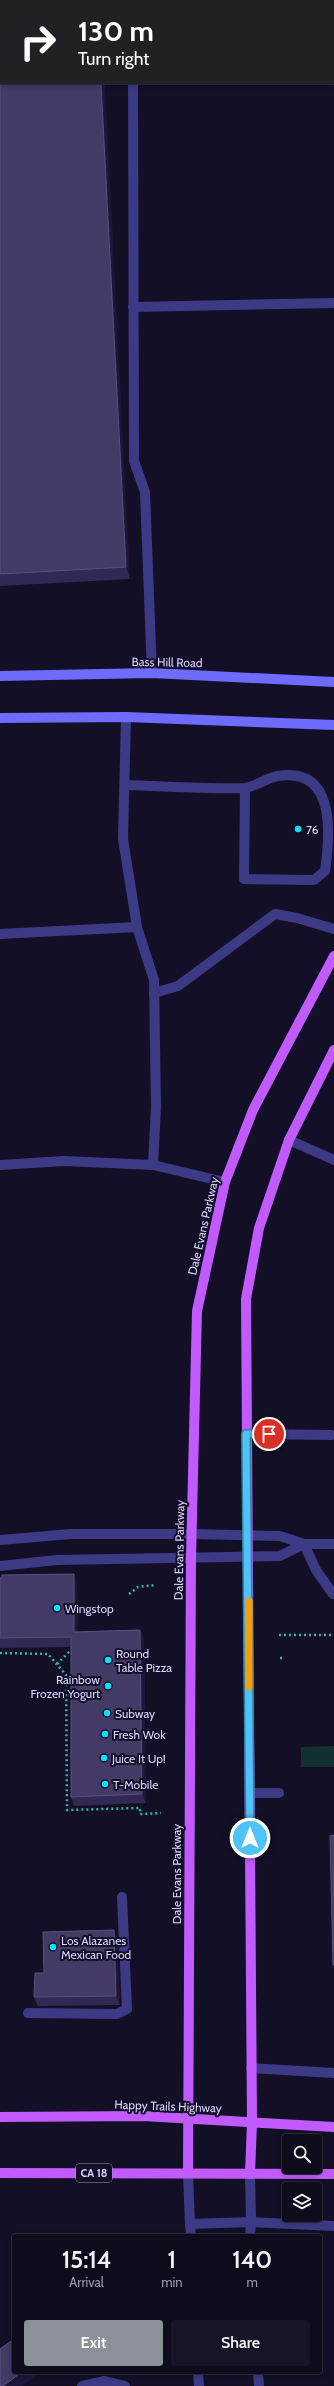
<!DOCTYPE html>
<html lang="en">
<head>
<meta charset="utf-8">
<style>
  :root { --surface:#0e0b1c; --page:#171425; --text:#f1f3f6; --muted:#9b9ba3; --line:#2e2b3b; --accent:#8c9099 }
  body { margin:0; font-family:Cabin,sans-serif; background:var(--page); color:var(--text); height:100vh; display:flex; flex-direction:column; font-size:15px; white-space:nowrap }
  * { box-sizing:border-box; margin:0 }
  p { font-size:13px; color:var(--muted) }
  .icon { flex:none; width:22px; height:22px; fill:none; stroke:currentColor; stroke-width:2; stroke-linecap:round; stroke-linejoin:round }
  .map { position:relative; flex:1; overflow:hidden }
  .sheet { position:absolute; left:12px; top:2234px; width:310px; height:140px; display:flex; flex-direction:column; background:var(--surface); border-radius:4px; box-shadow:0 2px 6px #0003,0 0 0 1px var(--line) }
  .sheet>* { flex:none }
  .guide { position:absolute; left:0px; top:0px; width:334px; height:84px; box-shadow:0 2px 6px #0003,0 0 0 1px var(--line); background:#202124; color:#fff; overflow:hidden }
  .fabs { position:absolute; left:282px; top:2134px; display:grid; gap:8px }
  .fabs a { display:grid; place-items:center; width:40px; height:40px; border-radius:4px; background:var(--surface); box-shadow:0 2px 6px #0003,0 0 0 1px var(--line); font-size:20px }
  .pin { position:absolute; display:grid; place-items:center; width:34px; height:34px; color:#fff; margin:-17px; border:2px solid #fff; border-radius:50%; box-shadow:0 1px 4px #0007 }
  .me { position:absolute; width:44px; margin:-22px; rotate:0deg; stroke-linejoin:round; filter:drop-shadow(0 0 3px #0008) }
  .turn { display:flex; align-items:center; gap:14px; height:84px; padding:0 12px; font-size:18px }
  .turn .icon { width:52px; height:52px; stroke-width:2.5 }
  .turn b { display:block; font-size:28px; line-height:34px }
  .eta { display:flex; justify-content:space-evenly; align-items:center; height:68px; text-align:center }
  .eta b { font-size:24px; font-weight:600; line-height:28px }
  .button { display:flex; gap:8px; margin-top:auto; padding:8px 12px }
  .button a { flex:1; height:46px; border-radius:4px; background:var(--accent); color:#fff; font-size:16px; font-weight:600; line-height:46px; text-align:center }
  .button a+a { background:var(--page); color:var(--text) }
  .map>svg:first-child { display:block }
  .green { fill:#12302f }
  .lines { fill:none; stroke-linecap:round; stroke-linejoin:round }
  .path { stroke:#2fb8b0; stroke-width:2.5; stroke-dasharray:2 3; stroke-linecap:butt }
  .service { stroke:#3d3a85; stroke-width:10 }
  .minor { stroke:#3d3a85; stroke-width:10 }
  .tertiary { stroke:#3d3a85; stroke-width:10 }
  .secondary { stroke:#6f6bff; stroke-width:10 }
  .primary { stroke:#c25bff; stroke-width:10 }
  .wall { fill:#312854 }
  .shaded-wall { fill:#1d163a }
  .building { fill:#433a66; stroke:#5a527e }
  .route-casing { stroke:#337fa1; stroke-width:10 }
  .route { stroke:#4fc3f7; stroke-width:7 }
  .slow { stroke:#f59e0b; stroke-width:7 }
  .poi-dot { fill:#00e5ff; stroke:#130f26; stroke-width:1.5 }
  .labels { text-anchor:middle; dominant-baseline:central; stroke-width:4; stroke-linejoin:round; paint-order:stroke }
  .shield { fill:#130f26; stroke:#9e99be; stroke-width:1 }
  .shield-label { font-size:11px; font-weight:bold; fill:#d9d4ff }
  .street-label { font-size:12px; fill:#d9d4ff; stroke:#130f26 }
  .poi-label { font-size:12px; fill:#d9d4ff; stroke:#130f26; text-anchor:start }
</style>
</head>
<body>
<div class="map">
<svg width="334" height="2386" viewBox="0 0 334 2386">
  <rect width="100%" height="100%" fill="#130f26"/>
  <path class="green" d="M 334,1746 L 334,1767 L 301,1767 L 301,1747 Z"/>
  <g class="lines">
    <g class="path">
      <path d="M 129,1594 L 138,1587 L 155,1585"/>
      <path d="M 279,1635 L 334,1635"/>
      <path d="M 0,1653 L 48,1654 L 66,1675 L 67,1810 L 140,1808 L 140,1814 L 161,1813"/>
      <path d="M 280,1658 L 285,1658"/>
      <path d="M 57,1664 L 72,1649"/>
    </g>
    <g class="service">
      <path d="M 133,1 L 142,0"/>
      <path d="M 133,83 L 134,461 L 145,492 L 152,673"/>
      <path d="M 133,307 L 334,303"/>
      <path d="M 126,717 L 123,839 L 137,927 L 154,980 L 156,1107 L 153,1165"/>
      <path d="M 125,785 C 164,786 204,789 244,788 C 255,787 266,778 278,776 C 334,767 331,829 325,871 L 314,880 L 244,879 L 245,788"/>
      <path d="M 0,934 L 137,927"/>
      <path d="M 154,993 L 178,986 L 275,914 L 297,918 L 334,929"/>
      <path d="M 289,1140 L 334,1160"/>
      <path d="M 0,1165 L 64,1161 L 153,1165 L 225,1182"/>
      <path d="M 246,1434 L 331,1435"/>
      <path d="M 0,1540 L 71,1534 L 192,1534 L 280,1536 L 304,1544 L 334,1544"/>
      <path d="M 304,1544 L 316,1570 L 333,1594"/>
      <path d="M 0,1566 L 57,1560 L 280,1556 L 304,1544"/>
      <path d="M 250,1793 L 279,1793"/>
      <path d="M 28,2013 L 117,2014 L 127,2009 L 122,1897"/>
      <path d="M 82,2386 L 105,2381 L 125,2386"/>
    </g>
    <g class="minor">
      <path d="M 190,2224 L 191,2236"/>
      <path d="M 250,2236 L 251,2222"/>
      <path d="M 198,2372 L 199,2386"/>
      <path d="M 258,2372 L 259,2386"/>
    </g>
    <g class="tertiary">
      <path d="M 251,2068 L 334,2073"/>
      <path d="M 188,2173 L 190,2224 L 251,2222 L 334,2226"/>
      <path d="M 250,2174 L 251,2222"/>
    </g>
    <g class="secondary">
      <path d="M 0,676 L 152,673 L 334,682"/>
      <path d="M 0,718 L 126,717 L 334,725"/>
    </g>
    <g class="primary">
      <path d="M 0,2117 L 143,2116 L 334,2127"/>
      <path d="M 0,2173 L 334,2174"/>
      <path d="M 188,2173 L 191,1557 L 197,1311 L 225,1182 L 253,1110 L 334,956"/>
      <path d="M 250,2174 L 252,2122 L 246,1299 L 259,1228 L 289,1140 L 334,1050"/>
    </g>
  </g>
  <g class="wall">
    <path d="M 0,33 L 130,579 L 0,586 Z"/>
    <path d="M 0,1578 L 77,1584 L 78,1632 L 140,1630 L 144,1639 L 146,1803 L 74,1806 L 71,1797 L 71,1647 L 0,1648 Z"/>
    <path d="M 114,1930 L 117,1940 L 120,2005 L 38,2006 L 34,1997 L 44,1973 Z"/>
  </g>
  <g class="shaded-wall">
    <path d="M 101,83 L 105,83 L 130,579 L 126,567 Z"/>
    <path d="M 74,1574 L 77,1584 L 78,1642 L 74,1632 Z"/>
    <path d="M 140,1630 L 144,1639 L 146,1803 L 142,1794 Z"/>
    <path d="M 114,1930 L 117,1940 L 120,2005 L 116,1996 Z"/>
    <path d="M 22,2372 L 41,2372 L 22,2386 L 3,2386 Z"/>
  </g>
  <g class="building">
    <path d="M 0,33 L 1,33 L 1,83 L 101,83 L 126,567 L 0,574 Z"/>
    <path d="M 74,1574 L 74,1632 L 140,1630 L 142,1794 L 71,1797 L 71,1637 L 0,1638 L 0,1578 L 2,1578 L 2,1575 Z"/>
    <path d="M 334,1835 L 334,1965 L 333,1965 L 330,1836 Z"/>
    <path d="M 114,1930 L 116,1996 L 34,1997 L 35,1973 L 44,1973 L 43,1932 Z"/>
    <path d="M 14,2339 L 14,2372 L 22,2372 L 3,2386 L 0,2386 L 0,2349 Z"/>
  </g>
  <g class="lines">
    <g class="route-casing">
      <path id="route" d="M 250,1838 L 246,1434 L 269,1434"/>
    </g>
    <use href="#route" class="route"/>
    <path class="slow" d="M 249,1601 L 249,1687"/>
  </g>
  <g class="poi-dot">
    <circle cx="298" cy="829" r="4"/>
    <circle cx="57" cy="1608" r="4"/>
    <circle cx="108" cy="1660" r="4"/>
    <circle cx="108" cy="1686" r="4"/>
    <circle cx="107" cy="1713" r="4"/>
    <circle cx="105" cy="1734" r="4"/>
    <circle cx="104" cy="1758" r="4"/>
    <circle cx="105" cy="1784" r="4"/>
    <circle cx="53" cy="1947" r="4"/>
  </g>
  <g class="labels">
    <rect class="shield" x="76" y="2164" width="36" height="18" rx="3"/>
    <g class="shield-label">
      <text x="94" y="2173">CA 18</text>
    </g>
    <g class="street-label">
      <text transform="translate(167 662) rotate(1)">Bass Hill Road</text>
      <text transform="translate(203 1226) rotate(-77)">Dale Evans Parkway</text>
      <text transform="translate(179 1550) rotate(-89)">Dale Evans Parkway</text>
      <text transform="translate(176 1874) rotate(-90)">Dale Evans Parkway</text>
      <text transform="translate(168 2106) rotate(2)">Happy Trails Highway</text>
    </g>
    <g class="poi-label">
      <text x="306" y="829">76</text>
      <text x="65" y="1608">Wingstop</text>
      <text x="116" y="1653">Round<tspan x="116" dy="14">Table Pizza</tspan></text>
      <text x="100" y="1679" text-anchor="end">Rainbow<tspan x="100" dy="14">Frozen Yogurt</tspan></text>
      <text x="115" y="1713">Subway</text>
      <text x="113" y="1734">Fresh Wok</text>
      <text x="112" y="1758">Juice It Up!</text>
      <text x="113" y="1784">T-Mobile</text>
      <text x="61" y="1940">Los Alazanes<tspan x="61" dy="14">Mexican Food</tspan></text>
    </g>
  </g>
</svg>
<div class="fabs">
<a><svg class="icon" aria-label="search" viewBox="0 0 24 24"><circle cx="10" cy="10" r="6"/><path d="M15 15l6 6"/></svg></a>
<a><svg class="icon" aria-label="layers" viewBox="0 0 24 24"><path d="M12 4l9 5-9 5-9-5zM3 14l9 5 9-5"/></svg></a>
</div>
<div class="pin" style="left:269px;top:1434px;background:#d93025"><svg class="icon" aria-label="arrive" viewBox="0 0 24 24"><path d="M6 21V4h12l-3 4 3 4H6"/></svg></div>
<svg class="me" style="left:250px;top:1838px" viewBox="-20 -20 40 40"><circle r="17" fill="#4fc3f7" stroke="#fff" stroke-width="3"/><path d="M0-11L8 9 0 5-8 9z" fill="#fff"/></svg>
<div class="guide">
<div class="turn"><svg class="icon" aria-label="right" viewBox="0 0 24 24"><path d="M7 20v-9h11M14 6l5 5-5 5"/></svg><div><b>130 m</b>Turn right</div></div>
</div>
<section class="sheet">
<div class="eta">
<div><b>15:14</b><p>Arrival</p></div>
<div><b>1</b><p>min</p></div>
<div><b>140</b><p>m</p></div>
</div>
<div class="button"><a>Exit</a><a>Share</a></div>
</section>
</div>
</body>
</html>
